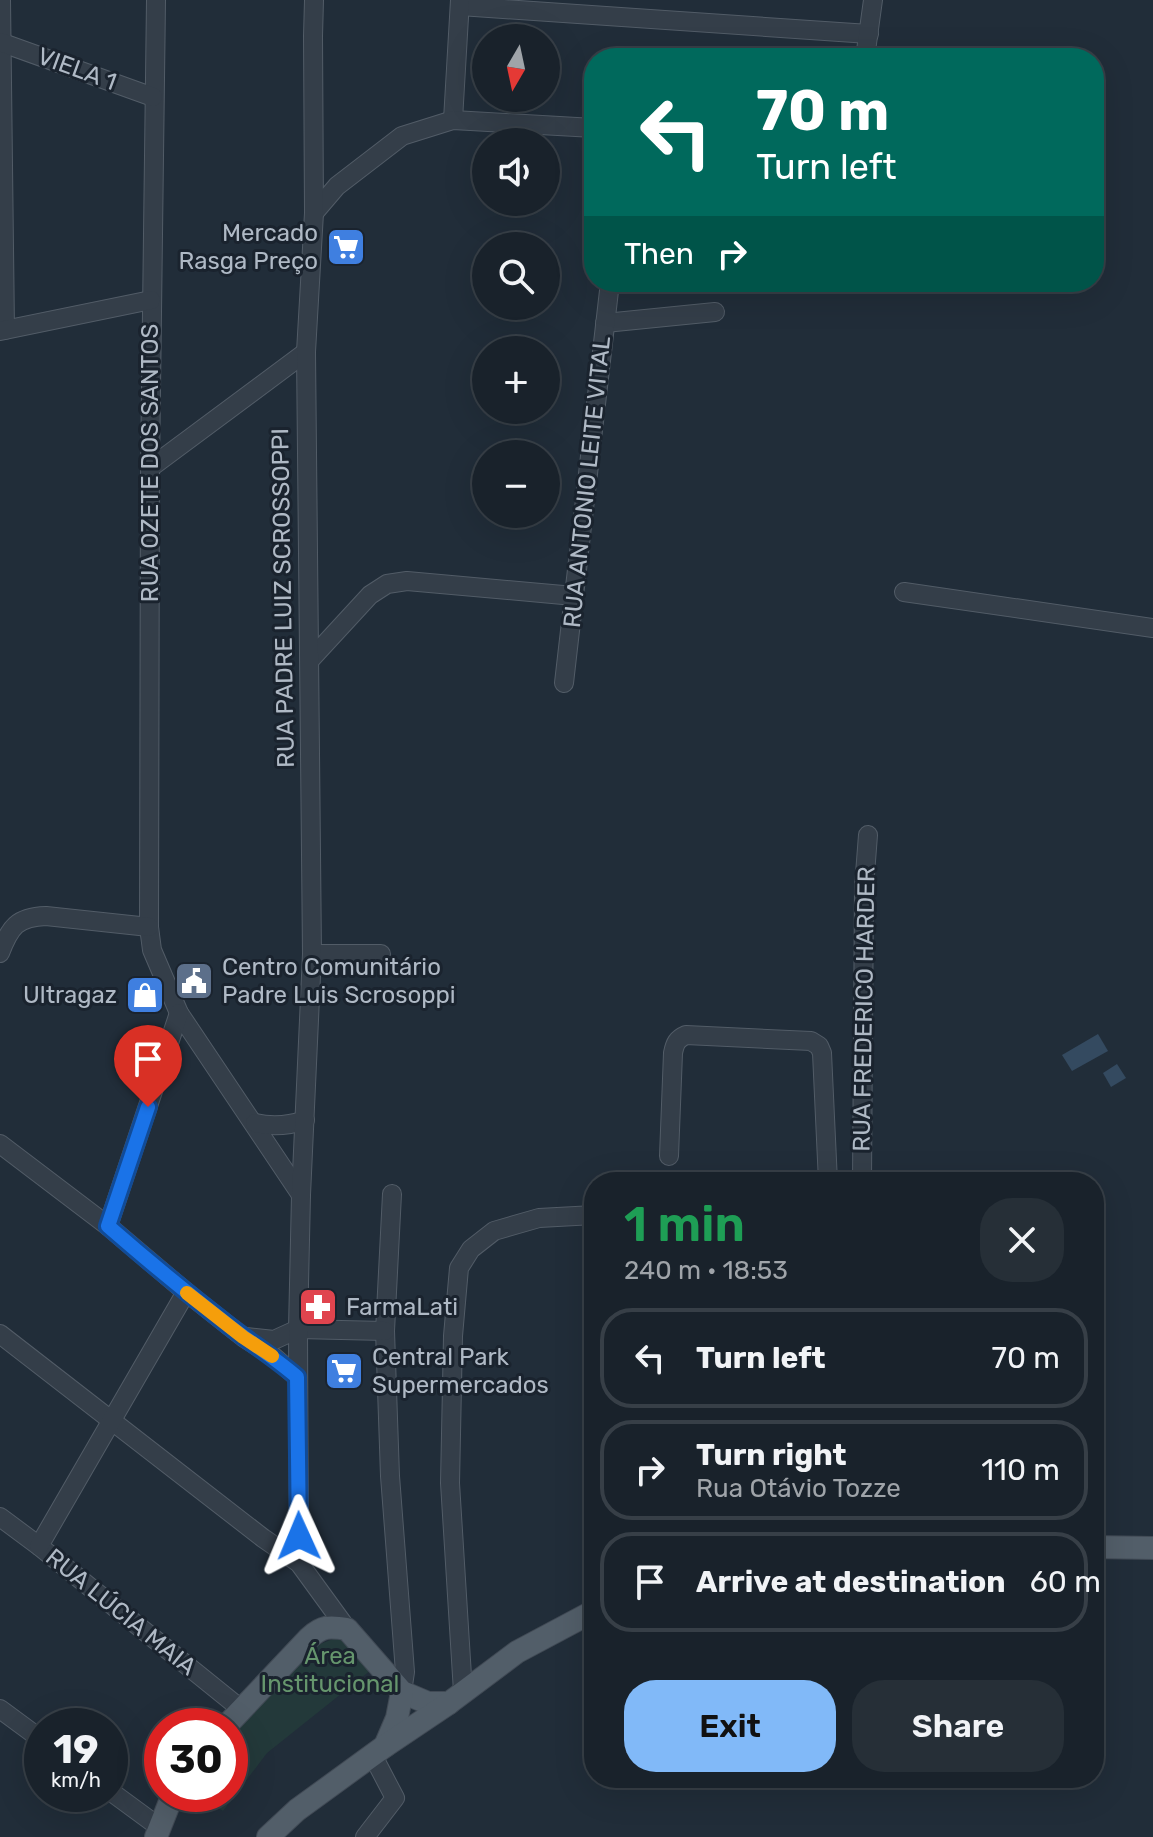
<!DOCTYPE html>
<html lang="en">
<head>
<meta charset="utf-8">
<style>
  :root { --surface:#19222b; --page:#262f37; --text:#f1f3f6; --muted:#9fa4a9; --line:#373f47; --accent:#81b9f8 }
  body { margin:0; font-family:Rubik,sans-serif; background:var(--page); color:var(--text); height:100vh; display:flex; flex-direction:column; font-size:30px; white-space:nowrap }
  * { box-sizing:border-box; margin:0 }
  p { font-size:26px; color:var(--muted) }
  .icon { flex:none; width:44px; height:44px; fill:none; stroke:currentColor; stroke-width:2; stroke-linecap:round; stroke-linejoin:round }
  .map { position:relative; flex:1; overflow:hidden }
  .sheet { position:absolute; left:584px; top:1172px; width:520px; height:616px; display:flex; flex-direction:column; background:var(--surface); border-radius:32px; box-shadow:0 8px 32px #0002,0 0 0 2px var(--line) }
  .sheet>* { flex:none }
  .banner { position:absolute; left:584px; top:48px; width:520px; height:244px; border-radius:32px; box-shadow:0 8px 32px #0002,0 0 0 2px var(--line); background:#00695c; color:#fff; overflow:hidden }
  .needle { width:52px; rotate:189deg }
  .fabs { position:absolute; left:472px; top:24px; display:grid; gap:16px }
  .fabs a { display:grid; place-items:center; width:88px; height:88px; border-radius:50%; background:var(--surface); box-shadow:0 8px 32px #0002,0 0 0 2px var(--line); font-size:40px }
  .speed { position:absolute; left:24px; top:1708px; display:flex; gap:16px; font-size:40px; font-weight:700; text-align:center }
  .speed>* { display:grid; place-content:center; width:104px; height:104px; border-radius:50%; background:var(--surface); box-shadow:0 8px 32px #0002,0 0 0 2px var(--line); line-height:1 }
  .speed small { font-size:20px; font-weight:400 }
  .speed .limit { border:12px solid #d22; background:#fff; color:#111 }
  .pin { position:absolute; display:grid; place-items:center; width:68px; height:68px; color:#fff; margin:-82px -34px; border-radius:50% 50% 50% 0; rotate:-45deg; box-shadow:0 0 8px #0007 }
  .pin .icon { rotate:45deg }
  .me { position:absolute; width:88px; margin:-44px; rotate:359deg; stroke-linejoin:round; filter:drop-shadow(0 0 6px #0008) }
  .turn { display:flex; align-items:center; gap:28px; height:168px; padding:0 40px; font-size:36px }
  .turn .icon { width:104px; height:104px; stroke-width:2.5 }
  .turn b { display:block; font-size:56px; line-height:68px }
  .then { display:flex; align-items:center; height:76px; padding:0 40px; background:#0003; gap:16px; font-size:30px }
  .round { display:grid; place-items:center; flex:none; width:84px; height:84px; border-radius:32px; background:var(--page) }
  .head { display:flex; align-items:center; justify-content:space-between; height:136px; padding:0 40px }
  h1 { font-size:48px; font-weight:600; line-height:60px; color:#1e9e55 }
  .primary-button { display:flex; gap:16px; margin-top:auto; padding:16px 40px }
  .primary-button a { flex:1; height:92px; border-radius:32px; background:var(--accent); color:#111; font-size:32px; font-weight:600; line-height:92px; text-align:center }
  .primary-button a+a { background:var(--page); color:var(--text) }
  ul { padding:0; list-style:none }
  li { display:flex; align-items:center; gap:24px; height:100px; margin:0 16px 12px; padding:0 24px; border:4px solid var(--line); border-radius:32px }
  li div { flex:1 }
  li b { display:block; font-size:30px }
  li em { font-style:normal }
  .map>svg:first-child { display:block }
  .green { fill:#23393a }
  .water { fill:#344a60 }
  .lines { fill:none; stroke-linecap:round; stroke-linejoin:round }
  .minor-casing { stroke:#525c67; stroke-width:20 }
  .major-casing { stroke:#414a55; stroke-width:24 }
  .minor { stroke:#343e49; stroke-width:18 }
  .major { stroke:#525e69; stroke-width:22 }
  .route-casing { stroke:#114b97; stroke-width:20 }
  .route { stroke:#1a73e8; stroke-width:14 }
  .slow { stroke:#f59e0b; stroke-width:14 }
  .labels { text-anchor:middle; dominant-baseline:central; stroke-width:6; stroke-linejoin:round; paint-order:stroke }
  .street-label { font-size:24px; fill:#afb9c5; stroke:#1a232e }
  .poi-label { font-size:24px; fill:#afb9c5; stroke:#1a232e; text-anchor:start }
  .park-label { font-size:24px; fill:#66966d; stroke:#1a232e }
</style>
</head>
<body>
<div class="map">
<svg width="1153" height="1837" viewBox="0 0 1153 1837">
  <rect width="100%" height="100%" fill="#212d39"/>
  <path class="green" d="M 343,1635 L 371,1670 L 267,1753 L 223,1811 L 198,1794 L 230,1794 L 230,1738 L 313,1647 Z"/>
  <g class="water">
    <path d="M 1098,1034 L 1108,1051 L 1072,1071 L 1062,1055 Z"/>
    <path d="M 1117,1064 L 1126,1078 L 1111,1087 L 1103,1073 Z"/>
  </g>
  <g class="lines">
    <g class="minor-casing">
      <g id="minor">
        <path d="M 1,0 L 5,330"/>
        <path d="M 156,0 L 150,468 L 149,927 L 152,950 L 179,1013 L 301,1195"/>
        <path d="M 460,6 L 869,34"/>
        <path d="M 0,42 L 153,97"/>
        <path d="M 865,58 L 873,0"/>
        <path d="M 453,120 L 460,0"/>
        <path d="M 314,213 L 337,186 L 402,136 L 453,120 L 594,128"/>
        <path d="M 605,323 L 715,312"/>
        <path d="M 0,331 L 151,300"/>
        <path d="M 150,468 L 306,352"/>
        <path d="M 904,592 L 1153,628"/>
        <path d="M 311,659 L 370,595 L 387,584 L 407,581 L 574,596"/>
        <path d="M 564,683 L 610,282"/>
        <path d="M 0,953 C 10,927 17,917 46,916 L 149,927"/>
        <path d="M 312,954 L 381,954"/>
        <path d="M 255,1123 C 272,1127 288,1126 305,1120"/>
        <path d="M 0,1144 L 108,1226 L 186,1292 L 243,1337 L 274,1357 L 297,1377"/>
        <path d="M 669,1156 L 673,1053 C 675,1043 677,1039 686,1035 L 811,1041 L 819,1046 L 822,1053 L 828,1182"/>
        <path d="M 862,1182 L 864,887 L 868,835"/>
        <path d="M 392,1194 L 385,1331 L 390,1476 L 405,1672 L 402,1692"/>
        <path d="M 108,1226 L 179,1013"/>
        <path d="M 0,1334 L 263,1538 L 299,1563 L 347,1629"/>
        <path d="M 246,1337 L 274,1340 L 298,1329 L 385,1331"/>
        <path d="M 0,1517 L 39,1546 L 241,1709"/>
        <path d="M 39,1546 L 186,1292"/>
        <path d="M 299,1563 L 298,1329 L 301,1195 L 312,954 L 306,352 L 314,213 L 313,36 L 314,0"/>
        <path d="M 463,1692 L 450,1483 L 453,1336 L 459,1268 L 471,1249 L 494,1231 L 539,1218 L 594,1215"/>
        <path d="M 0,1709 L 42,1740"/>
        <path d="M 110,1791 L 159,1827"/>
        <path d="M 365,1837 L 395,1798 L 373,1756"/>
      </g>
    </g>
    <g class="major-casing">
      <g id="major">
        <path d="M 1094,1547 L 1153,1548"/>
        <path d="M 226,1726 L 309,1638 C 322,1626 329,1626 347,1629 L 402,1692 L 428,1703 L 449,1703"/>
        <path d="M 385,1746 L 397,1718 L 402,1692"/>
        <path d="M 156,1837 L 173,1794"/>
        <path d="M 268,1837 L 297,1810 L 385,1746 L 449,1703 L 517,1652 L 594,1611"/>
      </g>
    </g>
    <use href="#minor" class="minor"/>
    <use href="#major" class="major"/>
  </g>
  <g class="lines">
    <g class="route-casing">
      <path id="route" d="M 148,1107 L 108,1226 C 147,1260 187,1293 228,1325 C 251,1343 275,1358 297,1377 L 299,1536"/>
    </g>
    <use href="#route" class="route"/>
    <path class="slow" d="M 187,1293 L 243,1337 L 272,1356"/>
  </g>
  <defs>
    <g id="supermarket-square" transform="scale(2)"><rect x="-9" y="-9" width="18" height="18" rx="4" fill="#3f7fe0" stroke="#1a232e"/><path d="M-6-5.5h2.5l.6 2H6L4.5 2H-2.5L-4.4-4H-6ZM-1.5 3.2a1.3 1.3 0 1 0 .1 0ZM3 3.2a1.3 1.3 0 1 0 .1 0Z" fill="#fff"/></g>
    <g id="civic-square" transform="scale(2)"><rect x="-9" y="-9" width="18" height="18" rx="4" fill="#5c6f8a" stroke="#1a232e"/><path d="M-.6-6.5H3V-4.5H.6V-3L4-1V1h2V6H-6V1h2V-1L-.6-3ZM-1.2 2.5V6h2.4V2.5Z" fill="#fff"/></g>
    <g id="shop-square" transform="scale(2)"><rect x="-9" y="-9" width="18" height="18" rx="4" fill="#3f7fe0" stroke="#1a232e"/><path d="M-5-2.5h2.3a2.7 3.5 0 0 1 5.4 0H5L5.5 6h-11ZM-1.5-2.5h3a1.5 2.3 0 0 0-3 0Z" fill="#fff"/></g>
    <g id="pharmacy-square" transform="scale(2)"><rect x="-9" y="-9" width="18" height="18" rx="4" fill="#e0444e" stroke="#1a232e"/><path d="M-2-6h4v4h4v4h-4v4h-4v-4h-4v-4h4Z" fill="#fff"/></g>
  </defs>
  <g fill-rule="evenodd">
    <use href="#supermarket-square" x="346" y="247"/>
    <use href="#civic-square" x="194" y="981"/>
    <use href="#shop-square" x="145" y="995"/>
    <use href="#pharmacy-square" x="318" y="1307"/>
    <use href="#supermarket-square" x="344" y="1371"/>
  </g>
  <g class="labels">
    <g class="street-label">
      <text transform="translate(77 69) rotate(20)">VIELA 1</text>
      <text transform="translate(150 463) rotate(-90)">RUA OZETE DOS SANTOS</text>
      <text transform="translate(587 482) rotate(-84)">RUA ANTONIO LEITE VITAL</text>
      <text transform="translate(283 598) rotate(-91)">RUA PADRE LUIZ SCROSSOPPI</text>
      <text transform="translate(864 1009) rotate(-89)">RUA FREDERICO HARDER</text>
      <text transform="translate(121 1612) rotate(39)">RUA LÚCIA MAIA</text>
    </g>
    <g class="poi-label">
      <text x="318" y="233" text-anchor="end">Mercado<tspan x="318" dy="28">Rasga Preço</tspan></text>
      <text x="222" y="967">Centro Comunitário<tspan x="222" dy="28">Padre Luis Scrosoppi</tspan></text>
      <text x="117" y="995" text-anchor="end">Ultragaz</text>
      <text x="346" y="1307">FarmaLati</text>
      <text x="372" y="1357">Central Park<tspan x="372" dy="28">Supermercados</tspan></text>
    </g>
    <g class="park-label">
      <text x="330" y="1656">Área<tspan x="330" dy="28">Institucional</tspan></text>
    </g>
  </g>
</svg>
<div class="fabs">
<a><svg class="needle" viewBox="-14 -14 28 28"><path d="M0-13l5 13h-10z" fill="#e53935"/><path d="M0 13l5-13h-10z" fill="#9fa4a9"/></svg></a>
<a><svg class="icon" aria-label="sound" viewBox="0 0 24 24"><path d="M4 9h4l5-4v14l-5-4H4zM17 9q2 3 0 6"/></svg></a>
<a><svg class="icon" aria-label="search" viewBox="0 0 24 24"><circle cx="10" cy="10" r="6"/><path d="M15 15l6 6"/></svg></a>
<a>+</a>
<a>−</a>
</div>
<div class="speed"><div>19<small>km/h</small></div><div class="limit">30</div></div>
<div class="pin" style="left:148px;top:1107px;background:#d93025"><svg class="icon" aria-label="arrive" viewBox="0 0 24 24"><path d="M6 21V4h12l-3 4 3 4H6"/></svg></div>
<svg class="me" style="left:299px;top:1536px" viewBox="-20 -20 40 40"><path d="M0-17L14 15 0 8-14 15z" fill="#1a73e8" stroke="#fff" stroke-width="4"/></svg>
<div class="banner">
<div class="turn"><svg class="icon" aria-label="left" viewBox="0 0 24 24"><path d="M17 20v-9H6M10 6l-5 5 5 5"/></svg><div><b>70 m</b>Turn left</div></div>
<div class="then">Then<svg class="icon" aria-label="right" viewBox="0 0 24 24"><path d="M7 20v-9h11M14 6l5 5-5 5"/></svg></div>
</div>
<section class="sheet">
<div class="head"><div><h1>1 min</h1><p>240 m · 18:53</p></div><a class="round"><svg class="icon" aria-label="close" viewBox="0 0 24 24"><path d="M6 6l12 12M18 6L6 18"/></svg></a></div>
<ul>
<li><svg class="icon" aria-label="left" viewBox="0 0 24 24"><path d="M17 20v-9H6M10 6l-5 5 5 5"/></svg><div><b>Turn left</b></div><em>70 m</em></li>
<li><svg class="icon" aria-label="right" viewBox="0 0 24 24"><path d="M7 20v-9h11M14 6l5 5-5 5"/></svg><div><b>Turn right</b><p>Rua Otávio Tozze</p></div><em>110 m</em></li>
<li><svg class="icon" aria-label="arrive" viewBox="0 0 24 24"><path d="M6 21V4h12l-3 4 3 4H6"/></svg><div><b>Arrive at destination</b></div><em>60 m</em></li>
</ul>
<div class="primary-button"><a>Exit</a><a>Share</a></div>
</section>
</div>
</body>
</html>
